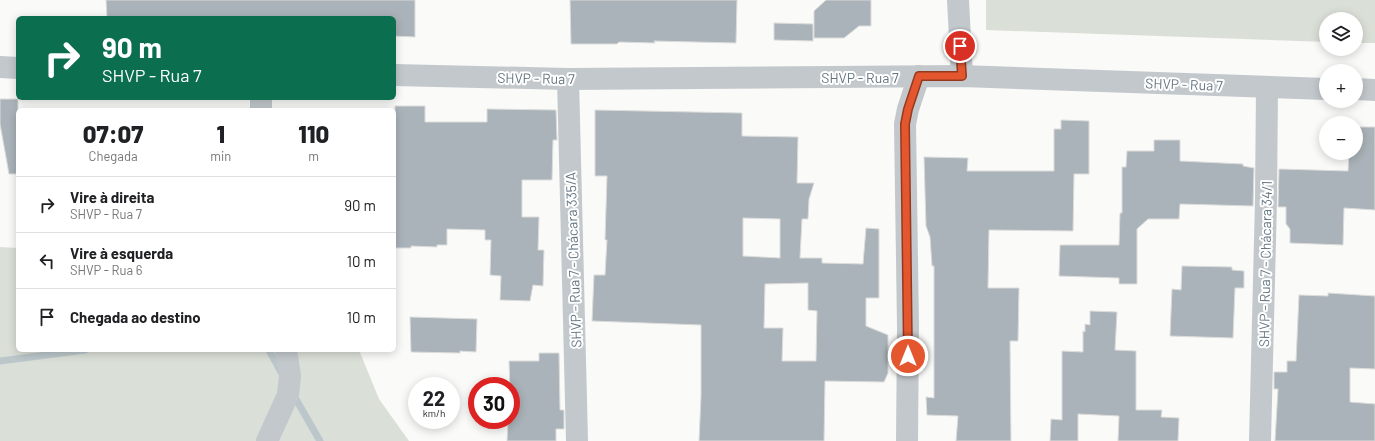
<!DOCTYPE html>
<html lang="pt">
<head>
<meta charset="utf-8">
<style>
  :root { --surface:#fff; --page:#f6f6f6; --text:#202124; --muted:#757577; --line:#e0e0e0 }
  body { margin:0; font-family:Barlow,sans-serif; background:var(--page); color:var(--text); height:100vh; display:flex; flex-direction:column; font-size:15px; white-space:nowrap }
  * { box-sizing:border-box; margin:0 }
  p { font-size:13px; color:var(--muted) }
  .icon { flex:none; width:22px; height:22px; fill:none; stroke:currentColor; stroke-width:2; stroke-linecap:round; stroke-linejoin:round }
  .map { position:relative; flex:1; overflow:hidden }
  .side { position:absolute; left:16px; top:108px; width:380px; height:244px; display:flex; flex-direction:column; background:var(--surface); border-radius:6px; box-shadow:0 2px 10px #0003 }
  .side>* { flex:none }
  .banner { position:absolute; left:16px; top:16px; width:380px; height:84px; border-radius:6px; box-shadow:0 2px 10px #0003; background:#0b6e4f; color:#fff; overflow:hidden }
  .controls { position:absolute; left:1319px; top:12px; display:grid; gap:8px }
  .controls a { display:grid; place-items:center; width:44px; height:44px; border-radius:50%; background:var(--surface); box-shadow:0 2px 10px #0003; font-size:20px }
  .speed { position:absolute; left:408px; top:377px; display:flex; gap:8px; font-size:20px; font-weight:700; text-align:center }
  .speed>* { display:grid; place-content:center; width:52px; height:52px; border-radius:50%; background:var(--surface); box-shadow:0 2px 10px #0003; line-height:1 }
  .speed small { font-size:10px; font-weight:400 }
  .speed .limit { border:6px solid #d22; background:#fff; color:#111 }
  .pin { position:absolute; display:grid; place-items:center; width:34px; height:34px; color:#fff; margin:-17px; border:2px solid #fff; border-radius:50%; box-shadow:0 1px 4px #0007 }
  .me { position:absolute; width:44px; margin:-22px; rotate:0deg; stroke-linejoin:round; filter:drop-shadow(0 0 3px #0008) }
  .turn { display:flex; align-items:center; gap:14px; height:84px; padding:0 20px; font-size:18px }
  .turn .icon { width:52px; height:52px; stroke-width:2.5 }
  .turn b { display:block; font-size:28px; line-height:34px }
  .eta { display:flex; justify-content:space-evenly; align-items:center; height:68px; text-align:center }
  .eta b { font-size:24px; font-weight:800; line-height:28px }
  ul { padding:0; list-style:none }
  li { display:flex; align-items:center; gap:12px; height:56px; padding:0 20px; border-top:1px solid var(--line) }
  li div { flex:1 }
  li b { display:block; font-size:15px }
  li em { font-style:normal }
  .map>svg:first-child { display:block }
  .green { fill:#dadfd7 }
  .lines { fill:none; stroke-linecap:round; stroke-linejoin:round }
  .stream { stroke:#bbc7cb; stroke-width:7 }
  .building { fill:#aab3b9; stroke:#dcdcda; fill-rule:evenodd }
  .minor { stroke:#c3c8cc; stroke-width:22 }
  .tertiary { stroke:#c3c8cc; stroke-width:22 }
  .route-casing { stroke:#94391e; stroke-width:10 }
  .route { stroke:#e4572e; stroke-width:7 }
  .labels { text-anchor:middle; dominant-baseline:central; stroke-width:4; stroke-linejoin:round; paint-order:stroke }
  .street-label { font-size:14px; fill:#657683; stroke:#fff }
</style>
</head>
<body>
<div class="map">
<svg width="1375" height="441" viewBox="0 0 1375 441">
  <rect width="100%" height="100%" fill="#fafaf8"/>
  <g class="green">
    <path d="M 986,0 L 1375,0 L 1375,43 L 1356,43 L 1356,19 L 1326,19 L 1326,42 L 986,30 Z"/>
    <path d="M 0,247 L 18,248 L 18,350 L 359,350 L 379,399 L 409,441 L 0,441 Z"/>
  </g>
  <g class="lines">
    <g class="stream">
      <path d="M 269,350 L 281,372"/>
      <path d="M 0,361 L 85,350"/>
      <path d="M 293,394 L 320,441"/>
    </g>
  </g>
  <g class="building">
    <path d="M 106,0 L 415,0 L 415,37 L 394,36 L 394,18 L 107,18 Z"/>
    <path d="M 570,0 L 737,0 L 736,43 L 654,41 L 655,43 L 619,42 L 617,44 L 571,44 Z"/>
    <path d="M 826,0 L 871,0 L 871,26 L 859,26 L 844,38 L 814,38 L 814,11 Z"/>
    <path d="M 774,23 L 813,24 L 813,41 L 774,40 Z"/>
    <path d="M 0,99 L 18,99 L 18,174 L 9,174 L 0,124 Z"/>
    <path d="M 395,106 L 425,106 L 425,122 L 487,122 L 487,109 L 556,110 L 557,140 L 553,140 L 552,180 L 522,180 L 522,217 L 539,217 L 538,250 L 544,250 L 543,286 L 533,285 L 530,301 L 500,300 L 501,276 L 490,275 L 491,240 L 485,240 L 485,230 L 447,229 L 447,245 L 437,245 L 437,247 L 411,246 L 411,248 L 394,248 Z"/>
    <path d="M 595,110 L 742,113 L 742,136 L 798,137 L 797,183 L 814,183 L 809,199 L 808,219 L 802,219 L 800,258 L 822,258 L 822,263 L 863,264 L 866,228 L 879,229 L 879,298 L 866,298 L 866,326 L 888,335 L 888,373 L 884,382 L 825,381 L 824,441 L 699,441 L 701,396 L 701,325 L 592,321 L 594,275 L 605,275 L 607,240 L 605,240 L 607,176 L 595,176 ZM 743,218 L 780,219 L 780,258 L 743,256 ZM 808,283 L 808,310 L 817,311 L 816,361 L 782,361 L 783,328 L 764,328 L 765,284 Z"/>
    <path d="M 1061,120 L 1089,121 L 1089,174 L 1074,174 L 1073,231 L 989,230 L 988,288 L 1019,288 L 1018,341 L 1010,341 L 1011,441 L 956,441 L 958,416 L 927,415 L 926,397 L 934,398 L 934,266 L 932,266 L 930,237 L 926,226 L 924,157 L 968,158 L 967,171 L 1054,171 L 1054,129 L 1061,129 Z"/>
    <path d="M 1356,127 L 1375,127 L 1375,210 L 1344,208 L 1343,245 L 1290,243 L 1290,229 L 1286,224 L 1286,207 L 1278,207 L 1279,169 L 1348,171 L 1349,153 L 1356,153 Z"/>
    <path d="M 1154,140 L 1180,140 L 1180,161 L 1243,164 L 1243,166 L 1254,168 L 1253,206 L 1180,204 L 1179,219 L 1148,219 L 1137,229 L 1137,284 L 1119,284 L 1119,278 L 1059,276 L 1060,245 L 1119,245 L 1120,213 L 1122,213 L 1122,167 L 1126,167 L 1127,151 L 1154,151 Z"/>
    <path d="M 1182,266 L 1232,267 L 1232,270 L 1244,271 L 1244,288 L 1235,288 L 1233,338 L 1170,336 L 1172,289 L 1181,290 Z"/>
    <path d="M 1328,293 L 1375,296 L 1375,369 L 1350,368 L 1350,402 L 1375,404 L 1375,441 L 1275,441 L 1278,389 L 1274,389 L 1274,372 L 1287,372 L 1287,361 L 1296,361 L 1299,295 L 1328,296 Z"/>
    <path d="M 1090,311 L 1117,312 L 1115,350 L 1136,351 L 1136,410 L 1162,410 L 1161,417 L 1179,418 L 1178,441 L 1118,441 L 1119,416 L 1078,414 L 1078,441 L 1050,441 L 1051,419 L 1062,420 L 1062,351 L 1083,352 L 1083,331 L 1085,332 L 1085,324 L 1090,325 Z"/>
    <path d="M 410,317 L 477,319 L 476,352 L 460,351 L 460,353 L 411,352 Z"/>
    <path d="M 539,353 L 559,353 L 560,410 L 564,410 L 564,429 L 556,429 L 556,441 L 507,441 L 508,422 L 511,422 L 509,361 L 539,361 Z"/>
  </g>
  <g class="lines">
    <g class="minor">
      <path d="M 568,79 L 577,441"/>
      <path d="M 261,98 L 261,110"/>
      <path d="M 267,441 L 288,395 L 290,376 L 286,350"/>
      <path d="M 907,441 L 908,327 L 905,124 L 908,109 L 919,76"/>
      <path d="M 1260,441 L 1266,200 L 1267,87"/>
    </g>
    <g class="tertiary">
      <path d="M 958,0 L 962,76"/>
      <path d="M 0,67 L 18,68"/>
      <path d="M 394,75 L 568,79 L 962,76 L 1326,89"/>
      <path d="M 1356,89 L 1375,90"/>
    </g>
  </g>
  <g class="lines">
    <g class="route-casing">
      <path id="route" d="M 908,356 L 905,124 L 908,109 L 919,76 L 962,76 L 960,46"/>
    </g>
    <use href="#route" class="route"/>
  </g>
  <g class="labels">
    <g class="street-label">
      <text x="860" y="77">SHVP - Rua 7</text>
      <text transform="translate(536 78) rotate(1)">SHVP - Rua 7</text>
      <text transform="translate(1184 84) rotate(2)">SHVP - Rua 7</text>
      <text transform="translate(573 260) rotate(-92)">SHVP - Rua 7 - Chácara 335/A</text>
      <text transform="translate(1265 264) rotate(-89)">SHVP - Rua 7 - Chácara 34/1</text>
    </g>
  </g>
</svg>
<div class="controls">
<a><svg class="icon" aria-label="layers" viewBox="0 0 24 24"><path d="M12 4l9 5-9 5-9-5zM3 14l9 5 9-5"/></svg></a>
<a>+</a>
<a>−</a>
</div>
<div class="speed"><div>22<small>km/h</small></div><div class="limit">30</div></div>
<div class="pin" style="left:960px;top:46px;background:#d93025"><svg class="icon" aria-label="arrive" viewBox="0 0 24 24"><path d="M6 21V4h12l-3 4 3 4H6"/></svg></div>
<svg class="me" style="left:908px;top:356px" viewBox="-20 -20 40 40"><circle r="17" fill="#e4572e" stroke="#fff" stroke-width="3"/><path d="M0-11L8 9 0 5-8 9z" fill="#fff"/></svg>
<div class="banner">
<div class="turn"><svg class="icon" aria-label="right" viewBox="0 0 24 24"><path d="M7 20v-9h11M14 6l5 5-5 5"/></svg><div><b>90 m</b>SHVP - Rua 7</div></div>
</div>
<section class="side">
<div class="eta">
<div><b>07:07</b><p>Chegada</p></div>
<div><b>1</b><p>min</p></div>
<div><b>110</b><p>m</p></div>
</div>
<ul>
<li><svg class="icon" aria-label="right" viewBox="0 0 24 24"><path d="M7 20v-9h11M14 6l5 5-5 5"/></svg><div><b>Vire à direita</b><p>SHVP - Rua 7</p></div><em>90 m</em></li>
<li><svg class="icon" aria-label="left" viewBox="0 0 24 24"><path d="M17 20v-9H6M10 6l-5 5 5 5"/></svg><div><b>Vire à esquerda</b><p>SHVP - Rua 6</p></div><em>10 m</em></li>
<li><svg class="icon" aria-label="arrive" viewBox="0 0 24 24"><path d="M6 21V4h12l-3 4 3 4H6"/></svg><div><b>Chegada ao destino</b></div><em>10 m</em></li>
</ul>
</section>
</div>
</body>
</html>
